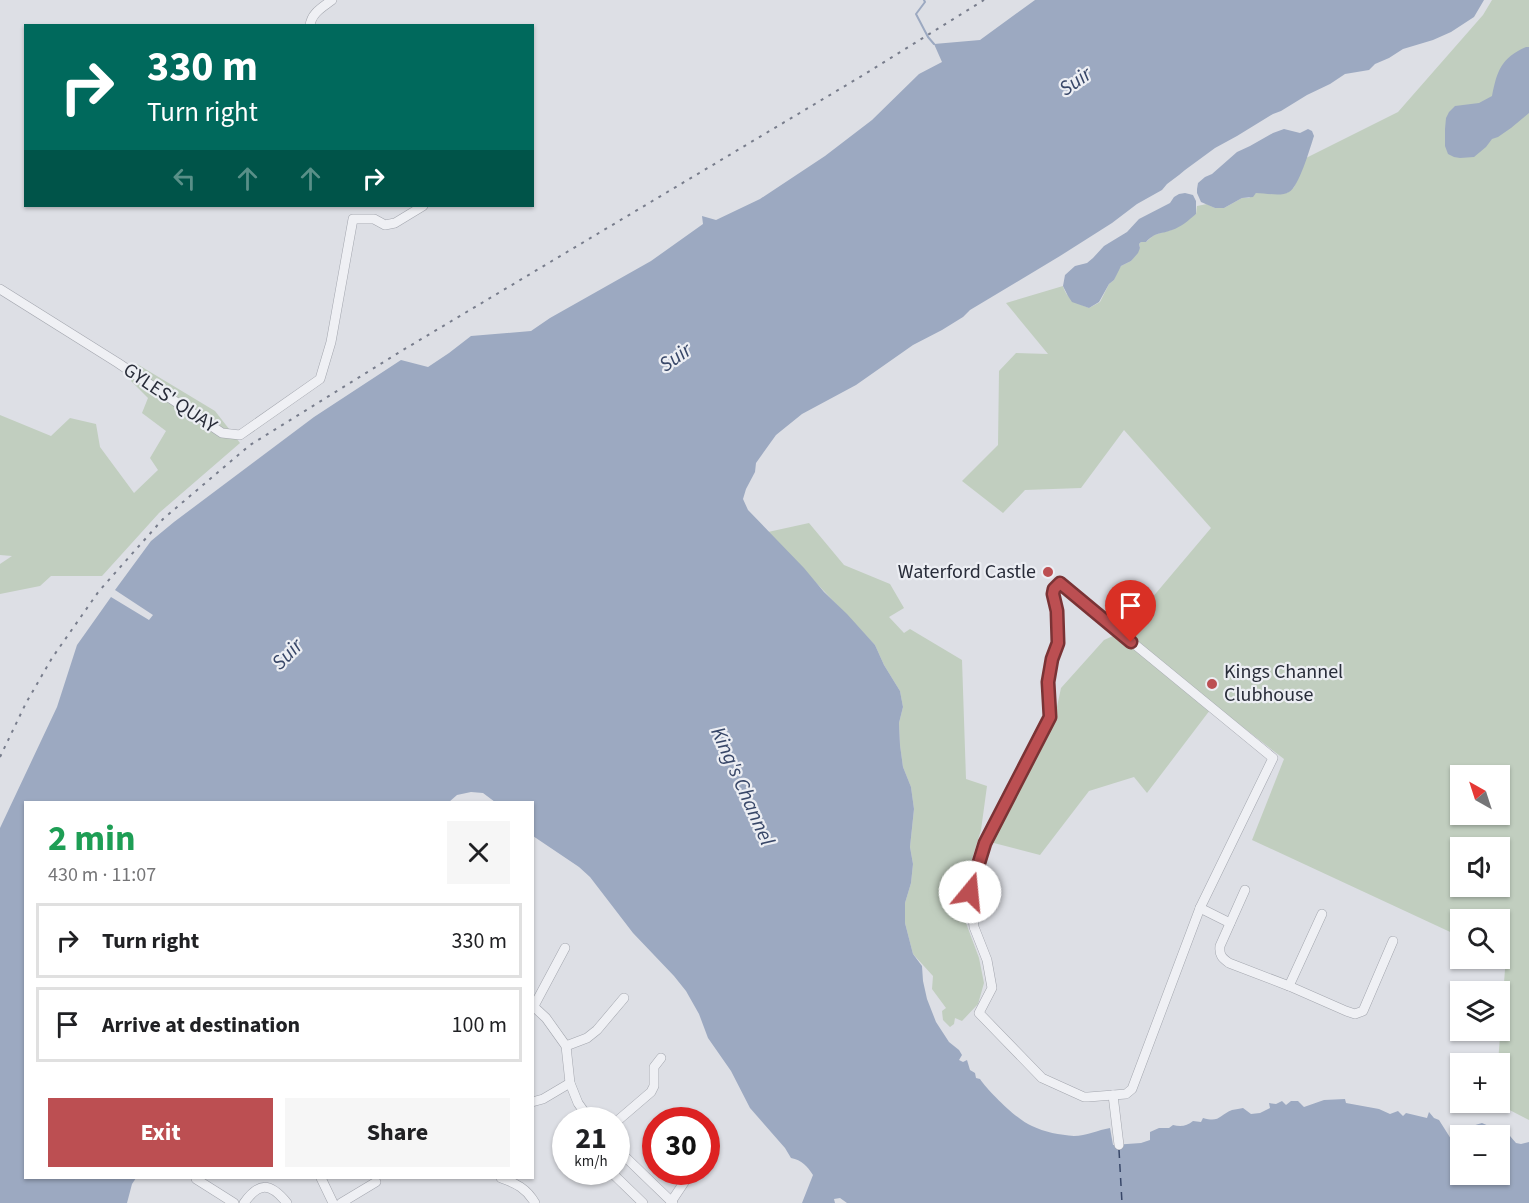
<!DOCTYPE html>
<html lang="en">
<head>
<meta charset="utf-8">
<style>
  :root { --surface:#fff; --page:#f6f6f6; --text:#202124; --muted:#757577; --line:#e0e0e0; --accent:#bc4f52 }
  body { margin:0; font-family:"Source Sans 3",sans-serif; background:var(--page); color:var(--text); height:100vh; display:flex; flex-direction:column; font-size:22px; white-space:nowrap }
  * { box-sizing:border-box; margin:0 }
  p { font-size:20px; color:var(--muted) }
  .icon { flex:none; width:33px; height:33px; fill:none; stroke:currentColor; stroke-width:2; stroke-linecap:round; stroke-linejoin:round }
  .map { position:relative; flex:1; overflow:hidden }
  .sheet { position:absolute; left:24px; top:801px; width:510px; height:378px; display:flex; flex-direction:column; background:var(--surface); border-radius:0px; box-shadow:0 2px 4px #0004 }
  .sheet>* { flex:none }
  .banner { position:absolute; left:24px; top:24px; width:510px; height:183px; border-radius:0px; box-shadow:0 2px 4px #0004; background:#00695c; color:#fff; overflow:hidden }
  .needle { width:39px; rotate:321deg }
  .tools { position:absolute; left:1450px; top:765px; display:grid; gap:12px }
  .tools a { display:grid; place-items:center; width:60px; height:60px; border-radius:0px; background:var(--surface); box-shadow:0 2px 4px #0004; font-size:30px }
  .speed { position:absolute; left:552px; top:1107px; display:flex; gap:12px; font-size:30px; font-weight:700; text-align:center }
  .speed>* { display:grid; place-content:center; width:78px; height:78px; border-radius:50%; background:var(--surface); box-shadow:0 2px 4px #0004; line-height:1 }
  .speed small { font-size:15px; font-weight:400 }
  .speed .limit { border:9px solid #d22; background:#fff; color:#111 }
  .pin { position:absolute; display:grid; place-items:center; width:51px; height:51px; color:#fff; margin:-62px -26px; border-radius:50% 50% 50% 0; rotate:-45deg; box-shadow:0 0 6px #0007 }
  .pin .icon { rotate:45deg }
  .me { position:absolute; width:66px; margin:-33px; rotate:17deg; stroke-linejoin:round; filter:drop-shadow(0 0 4px #0008) }
  .turn { display:flex; align-items:center; gap:21px; height:126px; padding:0 24px; font-size:27px }
  .turn .icon { width:78px; height:78px; stroke-width:2.5 }
  .turn b { display:block; font-size:42px; line-height:51px }
  .lanes { display:flex; align-items:center; height:57px; padding:0 24px; background:#0003; justify-content:center; gap:30px; direction:ltr }
  .lanes .off { opacity:.35 }
  .round { display:grid; place-items:center; flex:none; width:63px; height:63px; border-radius:0px; background:var(--page) }
  .summary { display:flex; align-items:center; justify-content:space-between; height:102px; padding:0 24px }
  h1 { font-size:36px; font-weight:700; line-height:45px; color:#1e9e55 }
  .button { display:flex; gap:12px; margin-top:auto; padding:12px 24px }
  .button a { flex:1; height:69px; border-radius:0px; background:var(--accent); color:#fff; font-size:24px; font-weight:700; line-height:69px; text-align:center }
  .button a+a { background:var(--page); color:var(--text) }
  ul { padding:0; list-style:none }
  li { display:flex; align-items:center; gap:18px; height:75px; margin:0 12px 9px; padding:0 12px; border:3px solid var(--line); border-radius:0px }
  li div { flex:1 }
  li b { display:block; font-size:22px }
  li em { font-style:normal }
  .map>svg:first-child { display:block }
  .green { fill:#c1cebf; fill-rule:evenodd }
  .water { fill:#9ca9c1; fill-rule:evenodd }
  .lines { fill:none; stroke-linecap:round; stroke-linejoin:round }
  .stream { stroke:#9ca9c1; stroke-width:2 }
  .ferry { stroke:#384768; stroke-width:1.5; stroke-dasharray:8 6; stroke-linecap:butt }
  .minor-casing { stroke:#a3a6ae; stroke-width:10 }
  .minor { stroke:#eff0f4; stroke-width:9 }
  .rail { stroke:#787d8c; stroke-width:2; stroke-dasharray:3 6; stroke-linecap:butt }
  .route-casing { stroke:#7a3335; stroke-width:15 }
  .route { stroke:#bc4f52; stroke-width:10 }
  .poi-dot { fill:#bc4f52; stroke:#eceef3; stroke-width:2 }
  .labels { text-anchor:middle; dominant-baseline:central; stroke-width:4.5; stroke-linejoin:round; paint-order:stroke }
  .street-label { font-size:20px; fill:#282c39; stroke:#eceef3 }
  .poi-label { font-size:20px; fill:#282c39; stroke:#eceef3; text-anchor:end }
  .water-label { font-size:21px; font-style:italic; fill:#384768; stroke:#eceef3 }
</style>
</head>
<body>
<div class="map">
<svg width="1529" height="1203" viewBox="0 0 1529 1203">
  <rect width="100%" height="100%" fill="#dddfe5"/>
  <g class="green">
    <path d="M 1492,0 L 1529,0 L 1529,1120 L 1496,1103 L 1500,1102 L 1500,1064 L 1498,1063 L 1506,956 L 1500,953 L 1500,920 L 1461,920 L 1461,937 L 1252,840 L 1284,759 L 1217,707 L 1210,710 L 1147,793 L 1134,777 L 1089,791 L 1040,855 L 990,842 L 1055,716 L 1061,688 L 1104,640 L 1124,631 L 1211,528 L 1124,430 L 1081,488 L 1025,490 L 1003,513 L 962,481 L 998,445 L 999,371 L 1016,353 L 1048,354 L 1006,303 L 1063,286 C 1067,300 1077,303 1089,308 L 1100,302 L 1109,284 L 1114,280 L 1118,270 L 1121,266 L 1131,261 L 1140,248 L 1139,244 L 1141,242 L 1146,242 L 1154,235 L 1171,230 L 1196,214 L 1197,206 L 1207,204 L 1215,208 L 1224,208 L 1242,198 L 1249,198 L 1256,193 L 1287,193 L 1294,187 L 1306,158 L 1398,112 L 1483,15 ZM 1461,776 L 1500,776 L 1500,814 L 1461,814 ZM 1461,848 L 1500,848 L 1500,886 L 1461,886 Z"/>
    <path d="M 137,364 L 215,411 L 240,443 L 159,513 L 102,576 L 51,576 L 40,586 L 0,594 L 0,564 L 12,556 L 0,555 L 0,415 L 51,436 L 70,418 L 96,424 L 100,447 L 134,493 L 158,470 L 150,458 L 166,431 L 142,413 L 148,398 L 131,381 Z"/>
    <path d="M 809,523 L 844,565 L 890,584 L 904,608 L 889,617 L 904,633 L 910,629 L 962,660 L 966,779 L 987,786 L 981,830 L 964,885 L 966,923 L 979,958 L 984,983 L 978,1004 L 962,1021 L 955,1018 L 954,1024 L 950,1027 L 943,1020 L 942,1011 L 946,1008 L 932,989 L 933,976 L 913,954 L 905,923 L 905,903 L 911,883 L 913,864 L 910,847 L 914,809 L 911,787 L 903,767 L 900,745 L 899,723 L 903,707 L 900,691 L 884,665 L 875,645 L 768,532 Z"/>
  </g>
  <g class="water">
    <path d="M 1035,0 L 1484,0 L 1474,17 L 1451,32 L 1433,40 L 1403,49 L 1389,58 L 1375,64 L 1369,70 L 1345,74 L 1330,84 L 1307,95 L 1281,111 L 1273,114 L 1237,136 L 1215,148 L 1185,170 L 1179,175 L 1167,184 L 1162,190 L 1137,204 L 1112,223 L 1060,256 L 970,310 L 963,317 L 942,330 L 913,345 L 856,385 L 802,414 L 776,435 L 756,463 L 755,472 L 746,489 L 743,499 L 748,510 L 804,568 L 824,592 L 847,614 L 875,645 L 884,665 L 900,691 L 903,707 L 899,723 L 900,745 L 903,767 L 911,787 L 914,809 L 910,847 L 913,864 L 911,883 L 905,903 L 905,923 L 913,954 L 922,966 L 923,981 L 927,999 L 936,1022 L 949,1042 L 959,1050 L 962,1055 L 959,1060 L 963,1062 L 967,1060 L 970,1070 L 975,1073 L 976,1078 L 980,1079 C 989,1092 1017,1120 1032,1126 C 1044,1132 1060,1135 1074,1136 C 1086,1136 1098,1130 1110,1128 L 1113,1145 L 1141,1143 L 1150,1140 L 1150,1132 L 1159,1128 L 1169,1128 L 1173,1125 C 1181,1127 1187,1126 1193,1121 L 1201,1122 L 1203,1118 C 1220,1123 1219,1115 1232,1110 C 1236,1109 1240,1109 1243,1108 L 1251,1114 L 1260,1113 L 1270,1108 L 1269,1103 L 1276,1104 L 1282,1101 L 1286,1105 L 1291,1101 L 1298,1101 L 1304,1107 L 1324,1100 L 1345,1099 L 1346,1103 L 1379,1109 L 1390,1114 L 1398,1111 L 1403,1116 L 1406,1113 L 1427,1118 L 1429,1112 L 1434,1118 L 1439,1120 L 1451,1139 L 1456,1138 L 1462,1129 L 1482,1123 L 1491,1127 L 1499,1134 L 1510,1136 L 1516,1143 L 1521,1144 L 1529,1142 L 1529,1203 L 847,1203 L 840,1198 L 834,1199 L 835,1203 L 802,1203 L 813,1175 C 807,1166 802,1160 791,1158 L 785,1148 L 750,1108 L 731,1071 L 708,1038 L 699,1014 L 686,991 L 674,976 L 633,933 L 590,877 L 579,867 L 533,836 L 532,802 L 495,802 L 483,793 L 471,792 L 457,795 L 449,802 L 26,802 L 26,1178 L 136,1178 L 132,1184 L 127,1203 L 0,1203 L 0,828 L 57,707 L 77,645 L 111,597 L 149,620 L 153,615 L 115,590 L 151,541 L 174,522 L 314,417 L 401,360 L 428,367 L 449,353 L 471,336 L 531,331 L 550,318 L 651,261 L 703,224 L 702,216 L 716,220 L 760,199 L 825,156 L 872,120 L 919,74 L 942,62 L 934,44 L 980,40 ZM 1461,1136 L 1500,1136 L 1500,1174 L 1461,1174 Z"/>
    <path d="M 1526,47 L 1529,47 L 1529,113 L 1511,128 L 1498,137 L 1492,139 L 1486,147 L 1474,157 L 1460,158 L 1454,157 L 1448,154 L 1445,146 L 1445,129 L 1446,118 L 1449,112 L 1455,106 L 1479,103 L 1492,96 C 1497,71 1501,58 1526,47 Z"/>
    <path d="M 1284,129 L 1300,133 L 1308,129 L 1312,131 L 1314,136 C 1310,148 1299,187 1289,192 C 1281,197 1266,193 1256,193 L 1253,197 L 1242,198 L 1224,208 L 1215,208 L 1201,202 L 1197,193 L 1197,189 L 1198,183 L 1205,177 L 1212,174 L 1237,152 L 1250,146 L 1273,133 Z"/>
    <path d="M 1185,193 L 1193,195 L 1196,201 L 1196,214 C 1189,220 1181,227 1172,230 C 1159,235 1157,231 1146,242 L 1141,242 L 1139,244 L 1140,248 L 1138,253 L 1131,261 L 1121,266 L 1114,280 L 1109,284 L 1099,302 L 1089,308 L 1072,302 L 1068,296 L 1063,286 L 1065,275 L 1075,266 L 1087,263 L 1093,258 L 1104,246 L 1127,232 L 1139,219 L 1170,203 L 1174,197 L 1179,194 Z"/>
  </g>
  <g class="lines">
    <path class="stream" d="M 924,0 L 925,2 L 916,14 L 928,37 L 934,44"/>
    <path class="ferry" d="M 1119,1150 L 1122,1203"/>
    <g class="minor-casing">
      <g id="minor">
        <path d="M 310,26 C 311,13 323,7 332,0"/>
        <path d="M 0,289 L 118,363 L 222,433 L 240,435 L 320,379 L 331,342 L 353,219 L 374,219 L 385,225 L 395,223 L 423,206"/>
        <path d="M 1060,583 L 1273,758 L 1200,908 L 1132,1089 L 1126,1094 L 1088,1097 L 1084,1097 L 1042,1078 L 979,1013 L 992,988 L 987,960 L 974,927 L 970,892 L 985,843 L 1050,717 L 1048,682 L 1052,659 L 1058,643 L 1057,611 L 1053,594 L 1054,589 Z"/>
        <path d="M 1245,890 L 1220,946 C 1219,955 1222,958 1229,963 L 1289,986 L 1346,1011 L 1355,1014 L 1363,1011 L 1393,941"/>
        <path d="M 1200,908 L 1230,923"/>
        <path d="M 1289,986 L 1322,914"/>
        <path d="M 532,1005 L 546,1018 L 566,1046 L 570,1083 L 578,1103 L 590,1120"/>
        <path d="M 534,1006 L 565,948"/>
        <path d="M 566,1046 L 587,1038 L 597,1030 L 624,998"/>
        <path d="M 1113,1095 L 1119,1145"/>
        <path d="M 532,1102 L 543,1099 L 570,1083"/>
        <path d="M 616,1122 L 651,1092 L 654,1086 L 654,1067 L 661,1058"/>
        <path d="M 616,1148 L 673,1203"/>
        <path d="M 611,1172 L 643,1203"/>
        <path d="M 321,1178 L 333,1203"/>
        <path d="M 501,1178 C 516,1183 527,1189 535,1203"/>
        <path d="M 196,1179 L 234,1203"/>
        <path d="M 671,1202 L 691,1172"/>
        <path d="M 244,1203 C 259,1182 270,1182 287,1203"/>
        <path d="M 341,1203 L 376,1182"/>
      </g>
    </g>
    <use href="#minor" class="minor"/>
    <path class="rail" d="M 0,757 L 26,703 L 52,658 L 99,591 L 163,519 L 250,445 L 403,350 L 865,74 L 984,0"/>
  </g>
  <g class="lines">
    <g class="route-casing">
      <path id="route" d="M 970,892 L 985,843 L 1050,717 L 1048,682 L 1052,659 L 1058,643 L 1057,611 L 1053,594 L 1054,589 L 1060,583 L 1131,642"/>
    </g>
    <use href="#route" class="route"/>
  </g>
  <g class="poi-dot">
    <circle cx="1048" cy="572" r="6"/>
    <circle cx="1212" cy="684" r="6"/>
  </g>
  <g class="labels">
    <g class="street-label">
      <text transform="translate(170 398) rotate(34)">GYLES' QUAY</text>
    </g>
    <g class="poi-label">
      <text x="1036" y="572">Waterford Castle</text>
      <text x="1224" y="672" text-anchor="start">Kings Channel<tspan x="1224" dy="23">Clubhouse</tspan></text>
    </g>
    <g class="water-label">
      <text transform="translate(1075 81) rotate(-35)">Suir</text>
      <text transform="translate(675 357) rotate(-35)">Suir</text>
      <text transform="translate(287 654) rotate(-45)">Suir</text>
      <text transform="translate(743 786) rotate(66)">King's Channel</text>
    </g>
  </g>
</svg>
<div class="tools">
<a><svg class="needle" viewBox="-14 -14 28 28"><path d="M0-13l5 13h-10z" fill="#e53935"/><path d="M0 13l5-13h-10z" fill="#757577"/></svg></a>
<a><svg class="icon" aria-label="sound" viewBox="0 0 24 24"><path d="M4 9h4l5-4v14l-5-4H4zM17 9q2 3 0 6"/></svg></a>
<a><svg class="icon" aria-label="search" viewBox="0 0 24 24"><circle cx="10" cy="10" r="6"/><path d="M15 15l6 6"/></svg></a>
<a><svg class="icon" aria-label="layers" viewBox="0 0 24 24"><path d="M12 4l9 5-9 5-9-5zM3 14l9 5 9-5"/></svg></a>
<a>+</a>
<a>−</a>
</div>
<div class="speed"><div>21<small>km/h</small></div><div class="limit">30</div></div>
<div class="pin" style="left:1131px;top:642px;background:#d93025"><svg class="icon" aria-label="arrive" viewBox="0 0 24 24"><path d="M6 21V4h12l-3 4 3 4H6"/></svg></div>
<svg class="me" style="left:970px;top:892px" viewBox="-20 -20 40 40"><circle r="19" fill="#fff"/><path d="M0-13L10 11 0 6-10 11z" fill="#bc4f52"/></svg>
<div class="banner">
<div class="turn"><svg class="icon" aria-label="right" viewBox="0 0 24 24"><path d="M7 20v-9h11M14 6l5 5-5 5"/></svg><div><b>330 m</b>Turn right</div></div>
<div class="lanes"><svg class="icon off" aria-label="left" viewBox="0 0 24 24"><path d="M17 20v-9H6M10 6l-5 5 5 5"/></svg><svg class="icon off" aria-label="ahead" viewBox="0 0 24 24"><path d="M12 20V5M6 11l6-6 6 6"/></svg><svg class="icon off" aria-label="ahead" viewBox="0 0 24 24"><path d="M12 20V5M6 11l6-6 6 6"/></svg><svg class="icon" aria-label="right" viewBox="0 0 24 24"><path d="M7 20v-9h11M14 6l5 5-5 5"/></svg></div>
</div>
<section class="sheet">
<div class="summary"><div><h1>2 min</h1><p>430 m · 11:07</p></div><a class="round"><svg class="icon" aria-label="close" viewBox="0 0 24 24"><path d="M6 6l12 12M18 6L6 18"/></svg></a></div>
<ul>
<li><svg class="icon" aria-label="right" viewBox="0 0 24 24"><path d="M7 20v-9h11M14 6l5 5-5 5"/></svg><div><b>Turn right</b></div><em>330 m</em></li>
<li><svg class="icon" aria-label="arrive" viewBox="0 0 24 24"><path d="M6 21V4h12l-3 4 3 4H6"/></svg><div><b>Arrive at destination</b></div><em>100 m</em></li>
</ul>
<div class="button"><a>Exit</a><a>Share</a></div>
</section>
</div>
</body>
</html>
